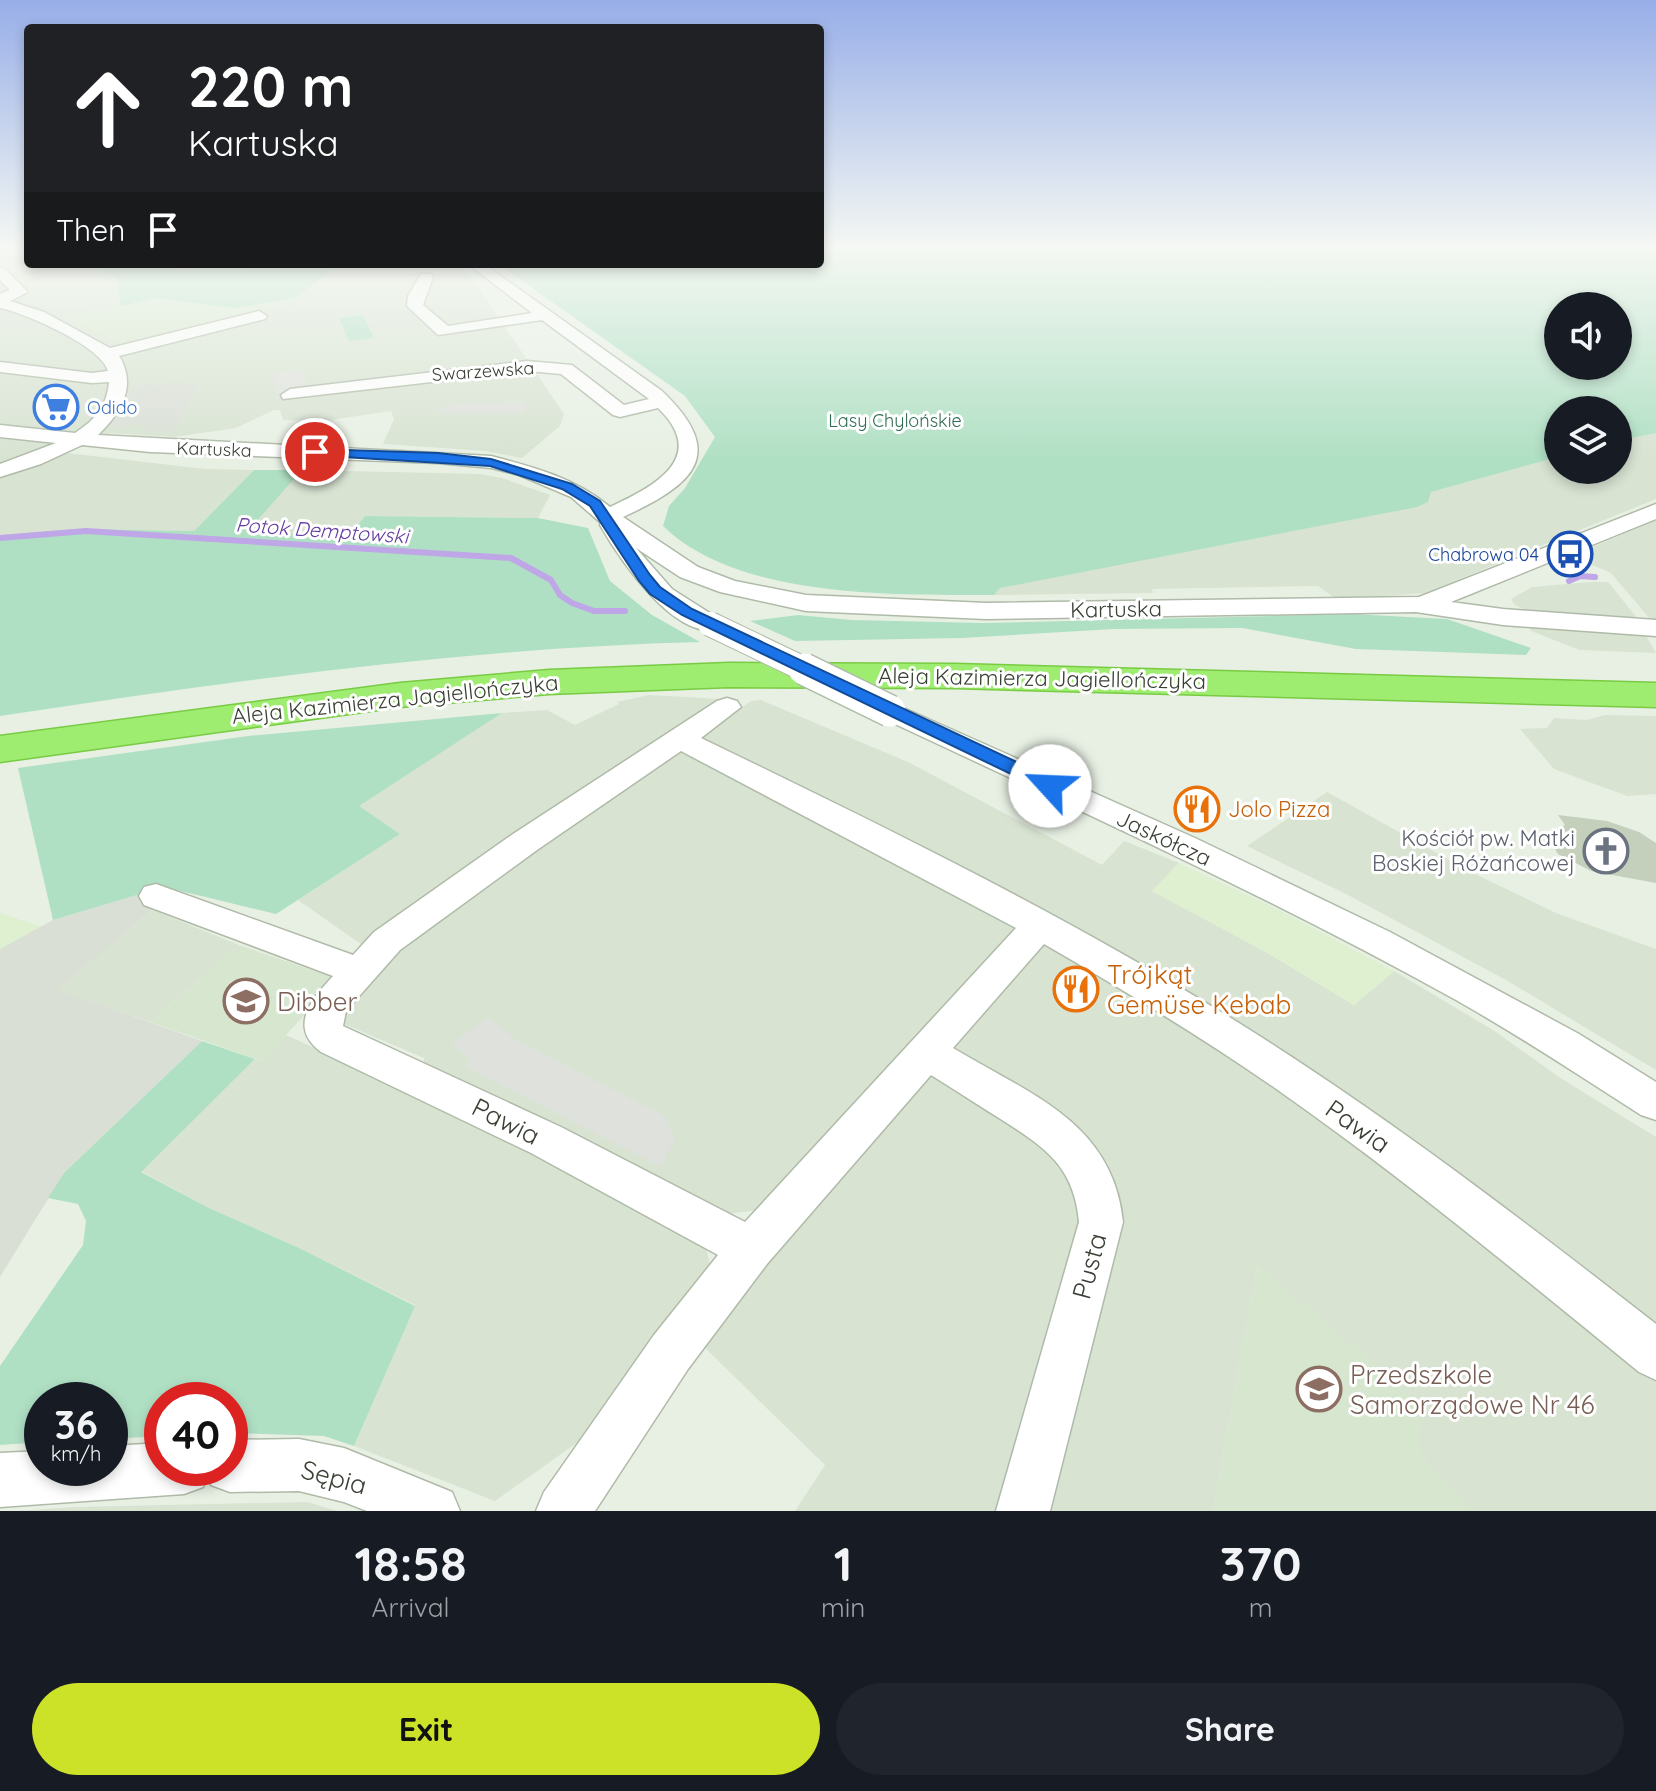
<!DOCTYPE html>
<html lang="en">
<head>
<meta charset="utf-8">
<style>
  :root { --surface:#171b24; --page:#20242c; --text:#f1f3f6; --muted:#9ea1a6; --accent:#cbe229 }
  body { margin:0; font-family:Quicksand,sans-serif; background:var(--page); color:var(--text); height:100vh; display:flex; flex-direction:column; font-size:30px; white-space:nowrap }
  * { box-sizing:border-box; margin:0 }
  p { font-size:26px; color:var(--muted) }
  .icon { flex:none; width:44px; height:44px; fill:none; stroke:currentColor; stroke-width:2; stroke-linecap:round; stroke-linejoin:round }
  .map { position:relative; height:1511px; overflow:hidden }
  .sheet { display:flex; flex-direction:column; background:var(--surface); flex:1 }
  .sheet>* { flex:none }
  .top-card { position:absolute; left:24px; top:24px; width:800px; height:244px; border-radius:8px; box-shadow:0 4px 12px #0003; background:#202124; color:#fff; overflow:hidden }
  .tools { position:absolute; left:1544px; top:292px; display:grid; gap:16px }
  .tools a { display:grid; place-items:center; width:88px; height:88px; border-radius:50%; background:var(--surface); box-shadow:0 4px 12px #0003; font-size:40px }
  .speed { position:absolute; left:24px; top:1382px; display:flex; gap:16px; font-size:40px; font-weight:700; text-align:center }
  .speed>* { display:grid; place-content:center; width:104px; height:104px; border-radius:50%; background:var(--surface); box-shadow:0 4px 12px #0003; line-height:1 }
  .speed small { font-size:20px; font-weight:400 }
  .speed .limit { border:12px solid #d22; background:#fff; color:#111 }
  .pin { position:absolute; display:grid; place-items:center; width:68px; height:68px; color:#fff; margin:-34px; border:4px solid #fff; border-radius:50%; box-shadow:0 2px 8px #0007 }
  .me { position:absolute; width:88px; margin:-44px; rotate:295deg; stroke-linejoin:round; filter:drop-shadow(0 0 6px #0008) }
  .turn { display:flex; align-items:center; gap:28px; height:168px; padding:0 32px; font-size:36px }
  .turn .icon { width:104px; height:104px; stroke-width:2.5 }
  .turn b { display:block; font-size:56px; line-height:68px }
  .then { display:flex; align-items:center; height:76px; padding:0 32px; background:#0003; gap:16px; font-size:30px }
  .eta { display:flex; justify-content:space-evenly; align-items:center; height:136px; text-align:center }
  .eta b { font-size:48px; font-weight:700; line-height:56px }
  .action { display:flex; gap:16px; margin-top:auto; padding:16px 32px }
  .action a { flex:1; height:92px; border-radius:48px; background:var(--accent); color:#111; font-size:32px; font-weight:700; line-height:92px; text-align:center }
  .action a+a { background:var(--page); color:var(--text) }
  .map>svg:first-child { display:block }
  .residential { fill:#d8e3d2 }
  .commercial { fill:#dff0d0 }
  .industrial { fill:#dadfd6 }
  .education { fill:#d7e7cf }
  .green { fill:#b0e0c4; fill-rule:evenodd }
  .parking { fill:#dee1dc }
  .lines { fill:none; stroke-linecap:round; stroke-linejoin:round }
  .stream { stroke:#bea6e7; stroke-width:6 }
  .building { fill:#c4d0bb }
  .minor-casing { stroke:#afbaa8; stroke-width:3 }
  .highway-casing { stroke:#79cb43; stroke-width:3 }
  .minor { fill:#fff; fill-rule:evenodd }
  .highway { fill:#9eed71; fill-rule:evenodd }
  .minor-bridge-far1-casing { stroke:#afbaa8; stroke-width:26; stroke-linecap:butt }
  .minor-bridge-casing { stroke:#afbaa8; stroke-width:34; stroke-linecap:butt }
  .minor-bridge-far1 { stroke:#fff; stroke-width:24 }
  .minor-bridge { stroke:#fff; stroke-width:31 }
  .route { fill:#1a73e8; stroke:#114b97; stroke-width:2 }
  .labels { text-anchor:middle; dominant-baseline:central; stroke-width:6; stroke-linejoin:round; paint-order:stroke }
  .far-street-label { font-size:18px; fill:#3a4134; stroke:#fff }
  .far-shop-label { font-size:18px; fill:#366cbe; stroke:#fff; text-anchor:start }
  .far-park-label { font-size:18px; fill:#2f6c53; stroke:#fff }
  .far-transit-label { font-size:18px; fill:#164399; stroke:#fff; text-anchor:end }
  .far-water-label { font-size:20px; font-style:italic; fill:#623aa0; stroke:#fff }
  .street-label { font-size:22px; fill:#3a4134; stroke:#fff }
  .food-label { font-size:22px; fill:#c56008; stroke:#fff; text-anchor:start }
  .worship-label { font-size:22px; fill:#5b616d; stroke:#fff; text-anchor:end }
  .near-food-label { font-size:26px; fill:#c56008; stroke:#fff; text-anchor:start }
  .near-education-label { font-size:26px; fill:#785e54; stroke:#fff; text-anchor:start }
  .near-street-label { font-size:26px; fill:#3a4134; stroke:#fff }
</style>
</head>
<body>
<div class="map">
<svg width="1656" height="1511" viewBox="0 0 1656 1511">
  <rect width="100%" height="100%" fill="#e8f0e4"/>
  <g class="residential">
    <path d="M 0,248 L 28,248 L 28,264 L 462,264 L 564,414 L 560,426 L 522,458 L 486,451 L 383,444 L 394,419 L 391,411 L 324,421 L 283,420 L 280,410 L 274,410 L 236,428 L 174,437 L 111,433 L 67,453 L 205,469 L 254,470 L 194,531 L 85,529 L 0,536 Z"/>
    <path d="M 1656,433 L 1656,499 L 1425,593 L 1336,599 L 1318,586 L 1152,589 L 1153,593 L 994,595 L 999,588 L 1431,492 L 1558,457 L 1558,470 L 1618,470 L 1618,441 Z"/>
    <path d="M 302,470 L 479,474 L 502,478 L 550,495 L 538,518 L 365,516 L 351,535 L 246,532 Z"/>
    <path d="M 1656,520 L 1656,620 L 1651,620 L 1611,573 L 1572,556 Z"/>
    <path d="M 1591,582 L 1608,582 L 1638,619 L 1529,612 L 1515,605 L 1511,599 L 1532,587 Z"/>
    <path d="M 1529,626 L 1645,634 L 1656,653 L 1580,650 L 1531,631 Z"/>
    <path d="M 649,695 L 721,699 L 365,947 L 298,900 L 400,834 L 358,806 L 502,713 L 547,710 L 575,725 L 619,704 L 617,702 Z"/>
    <path d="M 761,700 L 908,762 L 1102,865 L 1124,841 L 1179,863 L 1152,891 L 1264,951 L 1354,1005 L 1394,971 L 1493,1030 L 1562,1079 L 1656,1137 L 1656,1511 L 1471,1511 L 1257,1266 L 1213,1511 L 795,1511 L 825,1465 L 698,1341 L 760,1210 L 733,1213 L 706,1248 L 711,1270 L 599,1427 L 495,1501 L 354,1446 L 415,1305 L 297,1247 L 209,1208 L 141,1171 L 255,1059 L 262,1061 L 286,1035 L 423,1097 L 424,1058 L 344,1024 L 342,1012 L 397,951 L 510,866 L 751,701 Z"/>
    <path d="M 1605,715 L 1656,716 L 1656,794 L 1627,796 L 1554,769 L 1520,729 L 1547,728 L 1554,718 L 1587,720 Z"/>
    <path d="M 1327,792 L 1471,872 L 1556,913 L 1656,949 L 1656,1070 L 1506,980 L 1348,895 L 1247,846 Z"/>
    <path d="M 153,910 L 239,945 L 150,1022 L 56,989 Z"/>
    <path d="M 307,1502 L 337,1511 L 17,1511 L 75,1507 Z"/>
  </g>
  <g class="commercial">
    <path d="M 1179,863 L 1279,910 L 1394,971 L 1354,1005 L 1264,951 L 1152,891 Z"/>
    <path d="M 0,913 L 43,927 L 0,949 Z"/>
  </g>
  <g class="industrial">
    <path d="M 182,382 L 182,385 L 198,383 L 174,432 L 147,431 L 143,425 L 111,427 L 134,387 Z"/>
    <path d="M 164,887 L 178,889 L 57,989 L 202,1041 L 64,1173 L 0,1277 L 0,949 L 53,920 Z"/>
  </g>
  <g class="education">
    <path d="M 256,271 L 318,297 L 126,347 L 67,317 Z"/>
    <path d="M 239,945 L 338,979 L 262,1061 L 150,1022 Z"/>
    <path d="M 1257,1265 L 1385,1372 L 1421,1406 L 1419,1451 L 1471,1511 L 1213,1511 Z"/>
  </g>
  <g class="green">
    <path d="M 820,248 L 1656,248 L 1656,433 L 1618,441 L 1618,410 L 1558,410 L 1558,457 L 1431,492 L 1428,502 L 1417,507 L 1000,588 L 994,595 C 895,595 738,599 663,526 L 669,506 L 685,488 L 715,437 L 685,396 L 498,264 L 820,264 ZM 1558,306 L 1618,306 L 1618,366 L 1558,366 Z"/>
    <path d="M 95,264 L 176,264 L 175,271 L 333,270 L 294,298 L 234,308 L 155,298 L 121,306 L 117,280 Z"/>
    <path d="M 363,315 L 374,338 L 349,341 L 339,318 Z"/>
    <path d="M 254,470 L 302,470 L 247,532 L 350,535 L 365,516 L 538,518 L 588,528 L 610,581 L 652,615 L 700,642 C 465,648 232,681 0,716 L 0,536 L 85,529 L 194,531 Z"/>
    <path d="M 1351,614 L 1447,619 L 1531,648 L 1526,655 L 1356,649 L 1242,628 L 1114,629 L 962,638 L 795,641 L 750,621 L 798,615 L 852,620 L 983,623 Z"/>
    <path d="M 502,713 L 359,806 L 400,834 L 276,914 L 164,887 L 53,920 L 18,768 L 248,736 Z"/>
    <path d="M 202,1041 L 255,1059 L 141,1172 L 209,1208 L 297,1247 L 415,1306 L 354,1446 L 324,1436 L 230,1433 L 230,1400 L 162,1400 L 162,1436 L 110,1439 L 110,1400 L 42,1400 L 42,1442 L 0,1445 L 0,1366 L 83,1245 L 86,1221 L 78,1204 L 48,1198 L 64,1173 Z"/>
  </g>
  <g class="parking">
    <path d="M 302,369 L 310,394 L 277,399 L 272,375 Z"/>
    <path d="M 527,402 L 523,413 L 435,413 L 446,407 L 473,403 Z"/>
    <path d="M 489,1017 L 516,1040 L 665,1116 L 675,1138 L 661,1167 L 465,1067 L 470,1058 L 451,1044 Z"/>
  </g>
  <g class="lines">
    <g class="stream">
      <path d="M 0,538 L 86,531 L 511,558 L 551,580 L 560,595 L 572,603 L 594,611 L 625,611"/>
      <path d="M 1563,567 L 1580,576"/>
      <path d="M 1569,581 L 1580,576 L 1595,577"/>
    </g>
  </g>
  <g class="building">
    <path d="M 1184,795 L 1210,800 L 1220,812 L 1209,823 L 1182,818 L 1173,807 Z"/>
    <path d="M 1558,815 L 1607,821 L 1639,832 L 1656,843 L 1656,883 L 1591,871 L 1558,854 L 1550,841 L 1550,835 L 1565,825 Z"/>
  </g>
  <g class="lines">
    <g class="minor-casing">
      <g id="minor">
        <path d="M 468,264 L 484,264 L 662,391 C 729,455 693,485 623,517 L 698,567 L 735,581 L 806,595 L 986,603 L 1419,597 L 1656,504 L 1656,519 L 1451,602 L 1503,609 L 1656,620 L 1656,636 L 1503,625 L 1416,612 L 986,619 L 806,611 L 720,592 L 680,577 L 636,548 L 672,589 L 719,619 L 723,624 L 719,629 C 674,641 619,558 600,525 L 601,523 L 571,497 L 519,475 L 491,468 L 438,463 L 150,452 L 82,445 L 41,464 L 0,477 L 0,464 L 56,443 L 0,437 L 0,425 L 75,433 C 95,420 107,406 109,382 L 92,383 L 0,372 L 0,362 L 92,373 L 108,371 C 101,346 25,313 0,308 L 0,294 L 10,290 L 0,280 L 0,268 L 5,269 L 28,292 L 10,301 L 44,312 L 110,348 L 259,311 L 267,316 L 265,319 L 119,356 C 138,386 120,414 98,435 L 491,456 C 534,467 575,478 610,507 C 653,487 710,458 658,408 L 620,417 L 613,415 L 561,374 L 527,371 L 283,399 L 281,395 L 290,389 L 527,361 L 572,365 L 624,405 L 649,399 L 542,320 L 438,335 L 407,306 L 408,296 L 421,274 L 431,274 L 433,277 L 423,305 L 448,326 L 532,313 Z"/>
        <path d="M 727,698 L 737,701 L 741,707 L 701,738 C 887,828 1074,919 1250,1030 C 1391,1119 1524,1221 1656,1324 L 1656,1380 L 1639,1372 C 1520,1275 1401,1176 1275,1088 C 1200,1036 1122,989 1044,944 L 953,1048 C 1029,1094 1113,1122 1123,1222 L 1050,1511 L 996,1511 L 1079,1222 C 1074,1165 1044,1147 999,1118 C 976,1104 954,1089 931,1075 L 767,1264 L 688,1369 L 595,1511 L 536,1511 L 544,1492 L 654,1335 L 718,1255 L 531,1153 L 321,1052 C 288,1027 311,1000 333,976 L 144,905 L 139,896 L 144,887 L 156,884 L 353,955 L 374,932 L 513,834 L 717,701 ZM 681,751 L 1016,928 L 745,1222 L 561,1127 L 343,1026 L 346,1011 L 400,950 L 537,850 Z"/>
        <path d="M 890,702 L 1195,838 L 1390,932 L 1579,1034 L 1656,1082 L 1656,1120 L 1641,1115 C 1580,1076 1520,1036 1456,1000 C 1269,896 1074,808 880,717 L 876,711 L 880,705 Z"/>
        <path d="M 299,1439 L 344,1448 L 452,1492 L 460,1511 L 367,1511 L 344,1502 L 299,1491 L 230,1492 L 211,1485 L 207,1475 L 203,1487 L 184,1494 L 0,1507 L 0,1453 L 42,1451 L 42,1468 L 110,1468 L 110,1446 L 162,1443 L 162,1468 L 230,1468 L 230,1440 Z"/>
      </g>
    </g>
    <g class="highway-casing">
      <path id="highway" d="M 729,663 L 955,664 L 1656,683 L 1656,707 L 955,688 L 729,687 L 549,694 L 400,707 L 0,762 L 0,736 L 400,683 L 549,670 Z"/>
    </g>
    <use href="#minor" class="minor"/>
    <use href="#highway" class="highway"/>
    <g class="minor-bridge-far1-casing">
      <path id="minor-bridge-far1" d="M 710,624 L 808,671"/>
    </g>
    <g class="minor-bridge-casing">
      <path id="minor-bridge" d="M 804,669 L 890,711"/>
    </g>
    <use href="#minor-bridge-far1" class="minor-bridge-far1"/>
    <use href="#minor-bridge" class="minor-bridge"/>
  </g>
  <linearGradient id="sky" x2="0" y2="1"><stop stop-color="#97aee8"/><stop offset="0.54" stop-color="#f5f8f3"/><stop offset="1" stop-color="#f5f8f3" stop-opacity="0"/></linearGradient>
  <rect width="1656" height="459" fill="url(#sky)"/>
  <path class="route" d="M 315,449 L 438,453 L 491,459 L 572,484 L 600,501 L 650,575 L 660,587 L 692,609 L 1057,781 L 1060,786 L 1050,792 L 1044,790 L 682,615 L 650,594 L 639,581 L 590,506 L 562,489 L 490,466 L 311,455 L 309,452 Z"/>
  <defs>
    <g id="supermarket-ring" transform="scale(2.3)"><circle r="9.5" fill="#fff" stroke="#3f7fe0" stroke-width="1.5"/><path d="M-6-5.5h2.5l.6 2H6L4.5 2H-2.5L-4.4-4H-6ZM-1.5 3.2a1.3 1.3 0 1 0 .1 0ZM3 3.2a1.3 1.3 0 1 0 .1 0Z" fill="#3f7fe0"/></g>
    <g id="bus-ring" transform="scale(2.3)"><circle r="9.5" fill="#fff" stroke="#1a4fb4" stroke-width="1.5"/><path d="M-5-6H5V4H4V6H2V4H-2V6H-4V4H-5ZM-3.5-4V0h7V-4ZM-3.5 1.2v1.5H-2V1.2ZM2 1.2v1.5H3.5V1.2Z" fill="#1a4fb4"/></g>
    <g id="restaurant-ring" transform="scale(2.3)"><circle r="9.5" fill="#fff" stroke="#e8710a" stroke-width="1.5"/><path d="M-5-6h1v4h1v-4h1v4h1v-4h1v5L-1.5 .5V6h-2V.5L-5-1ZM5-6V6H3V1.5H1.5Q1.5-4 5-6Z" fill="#e8710a"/></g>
    <g id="church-ring" transform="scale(2.3)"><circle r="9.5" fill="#fff" stroke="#6b7280" stroke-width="1.5"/><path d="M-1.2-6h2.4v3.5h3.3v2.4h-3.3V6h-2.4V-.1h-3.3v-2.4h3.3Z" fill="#6b7280"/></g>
    <g id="school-ring" transform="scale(2.3)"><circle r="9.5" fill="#fff" stroke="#8d6e63" stroke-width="1.5"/><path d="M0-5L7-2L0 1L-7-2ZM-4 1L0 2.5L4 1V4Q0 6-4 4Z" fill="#8d6e63"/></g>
  </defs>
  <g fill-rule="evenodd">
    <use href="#supermarket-ring" x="56" y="407"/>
    <use href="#bus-ring" x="1570" y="554"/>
    <use href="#restaurant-ring" x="1197" y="809"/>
    <use href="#church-ring" x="1606" y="851"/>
    <use href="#restaurant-ring" x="1076" y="989"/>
    <use href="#school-ring" x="246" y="1001"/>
    <use href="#school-ring" x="1319" y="1389"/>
  </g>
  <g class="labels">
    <g class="far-street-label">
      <text transform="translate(483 371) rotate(-4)">Swarzewska</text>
      <text transform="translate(214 449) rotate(2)">Kartuska</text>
    </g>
    <g class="far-shop-label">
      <text x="87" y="407">Odido</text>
    </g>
    <g class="far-park-label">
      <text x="895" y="420">Lasy Chylońskie</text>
    </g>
    <g class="far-transit-label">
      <text x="1539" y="554">Chabrowa 04</text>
    </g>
    <g class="far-water-label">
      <text transform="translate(322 530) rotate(4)">Potok Demptowski</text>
    </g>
    <g class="street-label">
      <text transform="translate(1116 609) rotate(-1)">Kartuska</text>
      <text transform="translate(1042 678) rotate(1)">Aleja Kazimierza Jagiellończyka</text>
      <text transform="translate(395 699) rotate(-6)">Aleja Kazimierza Jagiellończyka</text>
      <text transform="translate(1164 838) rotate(25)">Jaskółcza</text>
    </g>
    <g class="food-label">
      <text x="1228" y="809">Jolo Pizza</text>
    </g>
    <g class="worship-label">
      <text x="1575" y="838">Kościół pw. Matki<tspan x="1575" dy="25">Boskiej Różańcowej</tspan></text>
    </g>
    <g class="near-food-label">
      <text x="1107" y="974">Trójkąt<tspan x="1107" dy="30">Gemüse Kebab</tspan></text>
    </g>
    <g class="near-education-label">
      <text x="277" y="1001">Dibber</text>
      <text x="1350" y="1374">Przedszkole<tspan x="1350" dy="30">Samorządowe Nr 46</tspan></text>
    </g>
    <g class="near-street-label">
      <text transform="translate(506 1121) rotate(27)">Pawia</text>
      <text transform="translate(1358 1126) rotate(35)">Pawia</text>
      <text transform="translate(1089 1266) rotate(-75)">Pusta</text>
      <text transform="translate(334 1477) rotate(15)">Sępia</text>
    </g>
  </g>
</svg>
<div class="tools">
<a><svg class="icon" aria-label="sound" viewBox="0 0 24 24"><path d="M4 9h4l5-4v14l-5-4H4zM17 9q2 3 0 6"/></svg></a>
<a><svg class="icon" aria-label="layers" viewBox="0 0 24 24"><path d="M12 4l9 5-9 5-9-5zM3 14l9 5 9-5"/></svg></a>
</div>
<div class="speed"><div>36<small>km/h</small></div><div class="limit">40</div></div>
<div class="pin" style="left:315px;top:452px;background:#d93025"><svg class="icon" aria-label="arrive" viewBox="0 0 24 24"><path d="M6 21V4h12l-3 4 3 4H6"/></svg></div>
<svg class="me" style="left:1050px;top:786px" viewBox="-20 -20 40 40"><circle r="19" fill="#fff"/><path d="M0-13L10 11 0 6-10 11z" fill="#1a73e8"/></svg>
<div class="top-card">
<div class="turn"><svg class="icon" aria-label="ahead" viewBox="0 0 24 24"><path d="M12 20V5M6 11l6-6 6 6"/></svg><div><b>220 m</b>Kartuska</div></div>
<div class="then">Then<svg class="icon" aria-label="arrive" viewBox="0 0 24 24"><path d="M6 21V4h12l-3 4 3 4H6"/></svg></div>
</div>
</div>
<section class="sheet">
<div class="eta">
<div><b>18:58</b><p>Arrival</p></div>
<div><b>1</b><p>min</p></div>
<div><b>370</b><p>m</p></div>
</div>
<div class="action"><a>Exit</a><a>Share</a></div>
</section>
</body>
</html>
